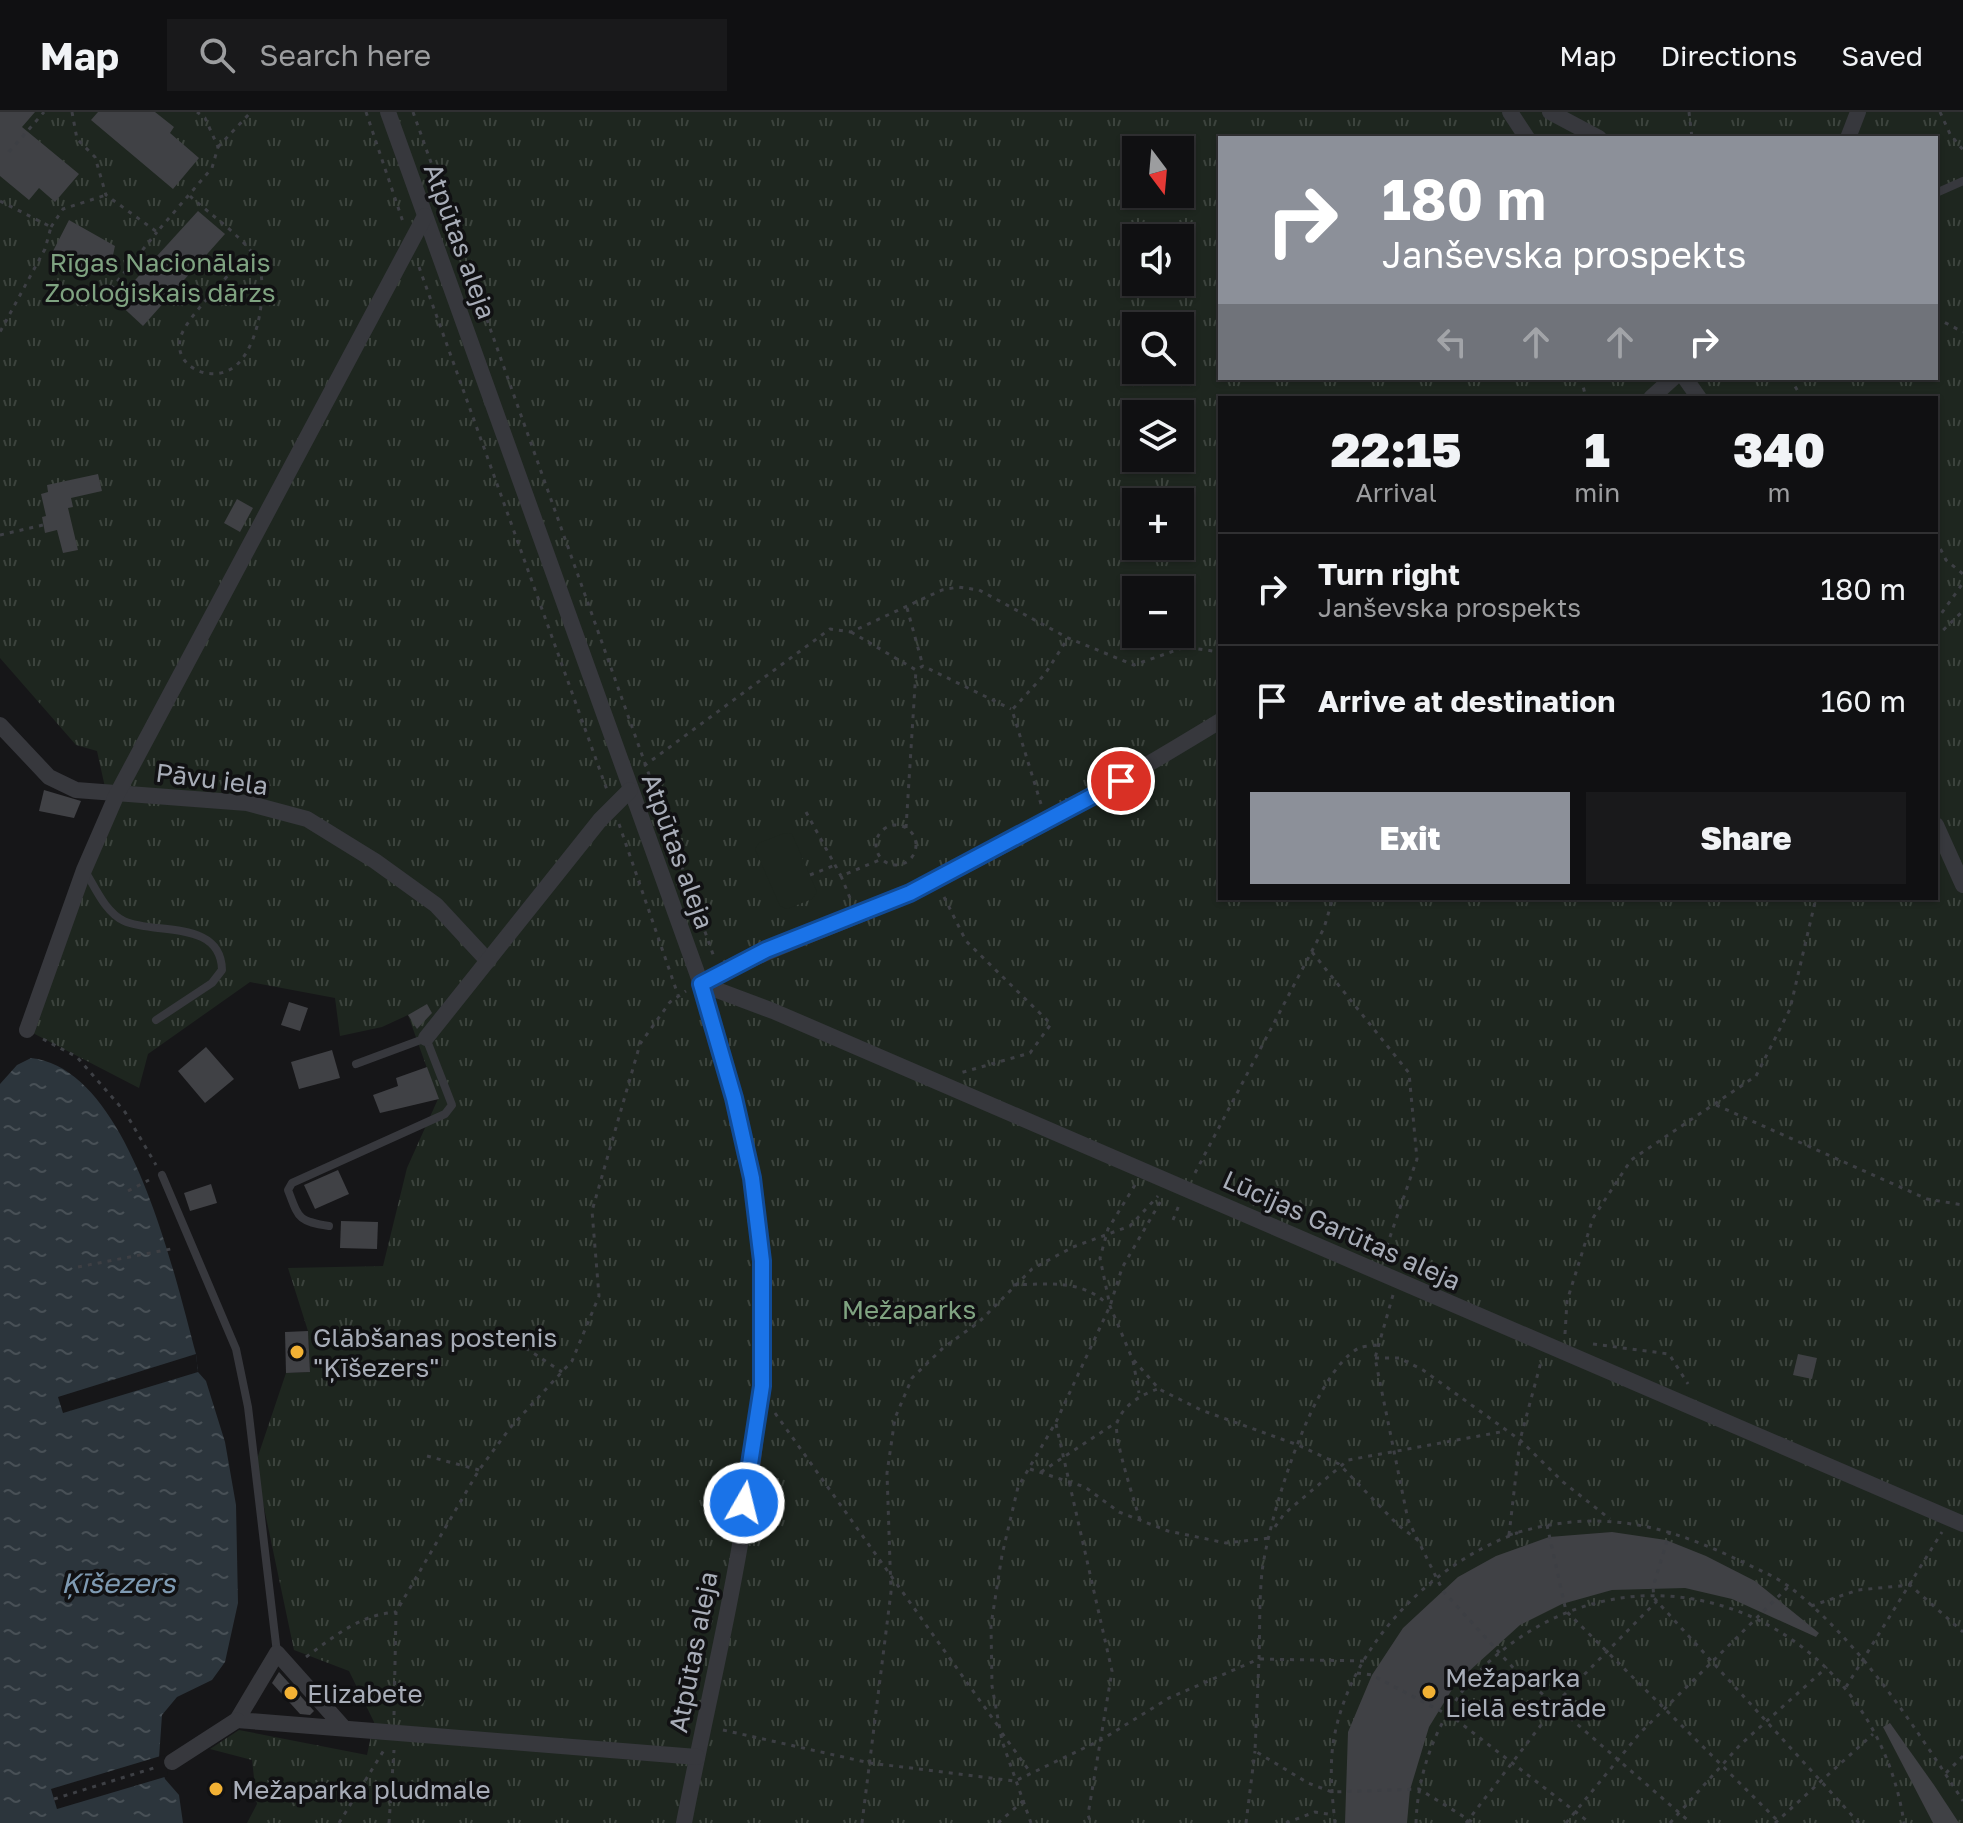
<!DOCTYPE html>
<html lang="en">
<head>
<meta charset="utf-8">
<style>
  :root { --surface:#101012; --page:#19191b; --text:#f1f3f6; --muted:#9c9d9f; --line:#303032; --accent:#8c9099 }
  body { margin:0; font-family:"Golos Text",sans-serif; background:var(--page); color:var(--text); height:100vh; display:flex; flex-direction:column; font-size:30px; white-space:nowrap }
  * { box-sizing:border-box; margin:0 }
  p { font-size:26px; color:var(--muted) }
  .icon { flex:none; width:44px; height:44px; fill:none; stroke:currentColor; stroke-width:2; stroke-linecap:round; stroke-linejoin:round }
  .map { position:relative; flex:1; overflow:hidden }
  .side { position:absolute; left:1218px; top:284px; width:720px; height:504px; display:flex; flex-direction:column; background:var(--surface); border-radius:0px; box-shadow:0 2px 6px #0004,0 0 0 2px var(--line) }
  .side>* { flex:none }
  .banner { position:absolute; left:1218px; top:24px; width:720px; height:244px; border-radius:0px; box-shadow:0 2px 6px #0004,0 0 0 2px var(--line); background:#8c9099; color:#fff; overflow:hidden }
  .needle { width:52px; rotate:164deg }
  .controls { position:absolute; left:1122px; top:24px; display:grid; gap:16px }
  .controls a { display:grid; place-items:center; width:72px; height:72px; border-radius:0px; background:var(--surface); box-shadow:0 2px 6px #0004,0 0 0 2px var(--line); font-size:40px }
  .pin { position:absolute; display:grid; place-items:center; width:68px; height:68px; color:#fff; margin:-34px; border:4px solid #fff; border-radius:50%; box-shadow:0 2px 8px #0007 }
  .me { position:absolute; width:88px; margin:-44px; rotate:8deg; stroke-linejoin:round; filter:drop-shadow(0 0 6px #0008) }
  .turn { display:flex; align-items:center; gap:28px; height:168px; padding:0 32px; font-size:36px }
  .turn .icon { width:104px; height:104px; stroke-width:2.5 }
  .turn b { display:block; font-size:56px; line-height:68px }
  .lanes { display:flex; align-items:center; height:76px; padding:0 32px; background:#0003; justify-content:center; gap:40px; direction:ltr }
  .lanes .off { opacity:.35 }
  .eta { display:flex; justify-content:space-evenly; align-items:center; height:136px; text-align:center }
  .eta b { font-size:48px; font-weight:800; line-height:56px }
  .cta { display:flex; gap:16px; margin-top:auto; padding:16px 32px }
  .cta a { flex:1; height:92px; border-radius:0px; background:var(--accent); color:#fff; font-size:32px; font-weight:800; line-height:92px; text-align:center }
  .cta a+a { background:var(--page); color:var(--text) }
  ul { padding:0; list-style:none }
  li { display:flex; align-items:center; gap:24px; height:112px; padding:0 32px; border-top:2px solid var(--line) }
  li div { flex:1 }
  li b { display:block; font-size:30px }
  li em { font-style:normal }
  header { display:flex; align-items:center; gap:48px; box-sizing:border-box; height:112px; padding:0 40px; background:var(--surface); border-bottom:2px solid var(--line) }
  header strong { font-size:38px }
  nav { display:flex; gap:44px; margin-inline-start:auto; font-size:28px }
  .search { width:560px; height:72px; background:var(--page); display:flex; align-items:center; gap:20px; box-sizing:border-box; padding:0 28px; border-radius:0px; color:var(--muted); font-size:30px }
  .map>svg:first-child { display:block }
  .park { fill:url(#park-tufts); fill-rule:evenodd }
  .pitch { fill:#1e261f }
  .water { fill:url(#water-ripples) }
  .pier { fill:#161618 }
  .building { fill:#404145 }
  .lines { fill:none; stroke-linecap:round; stroke-linejoin:round }
  .path { stroke:#3d3f44; stroke-width:3; stroke-dasharray:4 6; stroke-linecap:butt }
  .lane { stroke:#37383d; stroke-width:8 }
  .street { stroke:#37383d; stroke-width:16 }
  .route-casing { stroke:#114b97; stroke-width:20 }
  .route { stroke:#1a73e8; stroke-width:14 }
  .poi-dot { fill:#f2b134; stroke:#111113; stroke-width:3 }
  .labels { text-anchor:middle; dominant-baseline:central; stroke-width:7; stroke-linejoin:round; paint-order:stroke }
  .street-label { font-size:26px; fill:#a8adb8; stroke:#111113 }
  .park-label { font-size:26px; fill:#7fa381; stroke:#111113 }
  .poi-label { font-size:26px; fill:#a8adb8; stroke:#111113; text-anchor:start }
  .water-label { font-size:28px; font-style:italic; fill:#7f9bb3; stroke:#111113 }
</style>
</head>
<body>
<header>
<strong>Map</strong>
<div class="search"><svg class="icon" aria-label="search" viewBox="0 0 24 24"><circle cx="10" cy="10" r="6"/><path d="M15 15l6 6"/></svg>Search here</div>
<nav><a>Map</a><a>Directions</a><a>Saved</a></nav>
</header>
<div class="map">
<svg width="1963" height="1711" viewBox="0 0 1963 1711">
  <defs>
    <pattern id="park-tufts" width="24" height="20" patternUnits="userSpaceOnUse" patternTransform="scale(2)"><rect width="24" height="20" fill="#1e261f"/><path d="M3 7l-1-3M5 7V3M7 7l1-3M15 17l-1-3M17 17v-4M19 17l1-3" fill="none" stroke="#3c433d"/></pattern>
    <pattern id="water-ripples" width="26" height="14" patternUnits="userSpaceOnUse" patternTransform="scale(2)"><rect width="26" height="14" fill="#2c353c"/><path d="M2 4q2-2 4 0t4 0M15 11q2-2 4 0t4 0" fill="none" stroke="#485056"/></pattern>
  </defs>
  <rect width="100%" height="100%" fill="#161618"/>
  <path class="park" d="M 0,0 L 1963,0 L 1963,1711 L 247,1711 L 257,1692 L 252,1648 L 210,1637 L 239,1618 L 367,1643 L 374,1610 L 349,1559 L 294,1538 L 255,1353 L 286,1261 L 310,1260 L 308,1219 L 288,1156 L 383,1154 L 407,1056 L 438,987 L 408,903 L 382,915 L 340,924 L 335,886 L 250,870 L 148,942 L 139,976 L 27,918 L 112,707 L 97,639 L 76,633 L 0,546 ZM 1220,26 L 1936,26 L 1936,266 L 1220,266 ZM 1136,38 L 1180,38 L 1180,82 L 1136,82 ZM 1136,126 L 1180,126 L 1180,170 L 1136,170 ZM 1136,214 L 1180,214 L 1180,258 L 1136,258 ZM 1220,286 L 1936,286 L 1936,786 L 1220,786 ZM 1136,302 L 1180,302 L 1180,346 L 1136,346 ZM 1136,390 L 1180,390 L 1180,434 L 1136,434 ZM 1136,478 L 1180,478 L 1180,522 L 1136,522 Z"/>
  <path class="pitch" d="M 785,721 L 792,722 L 817,780 L 812,787 L 787,797 L 780,794 L 755,737 L 759,731 Z"/>
  <path class="water" d="M 31,946 C 130,957 174,1162 196,1242 L 198,1260 L 206,1269 L 225,1330 L 236,1393 L 238,1491 L 225,1550 L 212,1568 L 177,1585 L 162,1603 L 159,1646 L 165,1667 L 179,1683 L 183,1711 L 0,1711 L 0,972 L 17,953 Z"/>
  <g class="pier">
    <path d="M 196,1242 L 198,1260 L 63,1301 L 58,1285 Z"/>
    <path d="M 164,1643 L 168,1664 L 57,1697 L 51,1677 Z"/>
  </g>
  <g class="building">
    <path d="M 0,0 L 35,0 L 22,15 L 79,62 L 55,90 L 39,76 L 29,88 L 0,64 Z"/>
    <path d="M 98,0 L 155,0 L 174,15 L 170,21 L 199,46 L 173,77 L 91,8 Z"/>
    <path d="M 198,99 L 225,122 L 143,214 L 116,189 Z"/>
    <path d="M 69,108 L 115,134 L 110,157 L 90,145 L 82,158 L 51,143 Z"/>
    <path d="M 98,362 L 102,379 L 71,386 L 73,395 L 68,396 L 78,438 L 63,441 L 57,418 L 45,421 L 42,405 L 46,404 L 41,382 L 48,380 L 47,373 Z"/>
    <path d="M 237,387 L 253,396 L 240,420 L 224,411 Z"/>
    <path d="M 44,678 L 81,689 L 74,706 L 39,699 Z"/>
    <path d="M 289,890 L 308,896 L 300,919 L 281,913 Z"/>
    <path d="M 427,892 L 432,901 L 417,917 L 408,903 Z"/>
    <path d="M 206,935 L 234,967 L 205,991 L 178,959 Z"/>
    <path d="M 332,938 L 340,966 L 299,977 L 291,950 Z"/>
    <path d="M 427,955 L 439,987 L 380,1001 L 373,983 L 398,974 L 396,966 Z"/>
    <path d="M 338,1058 L 349,1082 L 315,1097 L 304,1073 Z"/>
    <path d="M 211,1072 L 217,1091 L 190,1099 L 184,1081 Z"/>
    <path d="M 341,1109 L 378,1110 L 377,1137 L 340,1136 Z"/>
    <path d="M 308,1219 L 310,1260 L 286,1261 L 285,1220 Z"/>
    <path d="M 1798,1242 L 1817,1246 L 1812,1267 L 1793,1263 Z"/>
    <path d="M 1612,1420 L 1666,1428 L 1706,1444 L 1755,1469 L 1819,1521 L 1816,1525 L 1732,1487 L 1685,1476 L 1612,1478 L 1562,1492 L 1520,1513 L 1456,1571 L 1429,1615 L 1410,1678 L 1407,1711 L 1345,1711 L 1348,1620 L 1372,1563 L 1403,1516 L 1458,1465 L 1496,1444 L 1549,1425 Z"/>
    <path d="M 279,1560 L 314,1599 L 310,1603 L 300,1602 L 272,1571 Z"/>
    <path d="M 1890,1611 L 1934,1673 L 1959,1711 L 1933,1711 L 1883,1615 Z"/>
  </g>
  <g class="lines">
    <g class="path">
      <path d="M 72,0 L 77,27 L 95,45 L 106,83 L 157,120 L 212,56 L 218,35 L 205,6 L 197,0"/>
      <path d="M 366,0 L 403,110"/>
      <path d="M 413,0 L 714,845"/>
      <path d="M 1689,0 L 1692,26"/>
      <path d="M 1940,0 L 1950,22 L 1963,38"/>
      <path d="M 218,35 L 251,0"/>
      <path d="M 9,40 L 44,0"/>
      <path d="M 190,84 C 208,101 252,131 259,153 C 268,181 257,247 227,259 C 204,269 172,251 181,224 C 187,206 217,177 230,161"/>
      <path d="M 0,89 L 51,115 L 45,137 L 0,220"/>
      <path d="M 51,115 L 63,97 L 106,83"/>
      <path d="M 419,155 L 607,678"/>
      <path d="M 111,177 L 157,120"/>
      <path d="M 1936,206 L 1963,220"/>
      <path d="M 1581,266 L 1586,286"/>
      <path d="M 1790,266 L 1802,286"/>
      <path d="M 0,423 L 43,413"/>
      <path d="M 1936,428 L 1946,448 L 1963,462"/>
      <path d="M 907,496 L 923,554"/>
      <path d="M 1936,509 L 1963,471"/>
      <path d="M 851,520 L 916,558 L 923,554 L 1011,597"/>
      <path d="M 1936,525 L 1963,499"/>
      <path d="M 644,654 L 830,517 L 851,520 L 942,478 L 958,475 L 979,478 L 1068,526 L 1134,553 L 1185,535 L 1220,540"/>
      <path d="M 1041,692 L 1012,598 L 1045,562 L 1068,526"/>
      <path d="M 806,700 L 841,764"/>
      <path d="M 619,712 L 678,883"/>
      <circle cx="896" cy="733" r="20"/>
      <path d="M 906,716 L 916,558"/>
      <path d="M 810,763 L 835,753"/>
      <path d="M 944,785 L 966,829 L 1051,912 L 1030,941 L 960,961"/>
      <path d="M 850,786 L 841,764 L 882,747"/>
      <path d="M 1312,840 L 1409,961 L 1417,1047 L 1383,1145"/>
      <path d="M 43,927 L 77,945 L 125,1000 L 156,1053"/>
      <path d="M 1716,993 L 1927,1087 L 1963,1093"/>
      <path d="M 1195,1061 L 1324,816 L 1333,786"/>
      <path d="M 1135,1073 L 1108,1117 L 1100,1146 L 1110,1194 L 1132,1246 L 1159,1277 L 1201,1298 L 1298,1333 L 1339,1352 L 1398,1413 L 1419,1429"/>
      <path d="M 128,1079 L 149,1068"/>
      <path d="M 1173,1108 L 1179,1093"/>
      <path d="M 78,1155 L 171,1137"/>
      <path d="M 1013,1173 C 1046,1172 1082,1167 1107,1192"/>
      <path d="M 1393,1183 L 1375,1246 L 1408,1408 L 1443,1479 L 1517,1560 L 1691,1711"/>
      <path d="M 1565,1222 L 1567,1189 L 1593,1106 L 1631,1048 L 1756,964 L 1790,897 L 1816,786"/>
      <path d="M 509,1225 L 562,1260"/>
      <path d="M 1593,1232 L 1669,1242 L 1688,1272"/>
      <path d="M 1375,1246 L 1399,1246 L 1423,1258 L 1520,1328 L 1563,1370 L 1610,1407"/>
      <path d="M 1133,1249 L 1139,1281"/>
      <path d="M 775,1301 L 998,1614"/>
      <path d="M 1056,1312 L 1112,1559 L 1088,1703 L 1091,1711"/>
      <path d="M 427,1344 L 479,1358"/>
      <path d="M 1030,1357 L 1085,1375 L 1119,1400 L 1168,1419 L 1226,1431 L 1270,1426"/>
      <path d="M 1041,1360 L 1117,1310"/>
      <path d="M 1140,1408 C 1135,1391 1113,1325 1117,1311 C 1122,1294 1142,1282 1158,1277"/>
      <path d="M 1547,1413 L 1566,1499 L 1780,1711"/>
      <path d="M 1275,1415 L 1284,1402 L 1348,1348 L 1506,1319"/>
      <path d="M 1670,1419 L 1653,1475 L 1654,1486 L 1859,1711"/>
      <path d="M 1509,1423 L 1520,1328 L 1541,1250"/>
      <path d="M 1811,1494 L 1858,1478 L 1910,1473 L 1963,1520"/>
      <path d="M 306,1545 C 335,1524 359,1503 396,1500"/>
      <path d="M 1364,1549 L 1259,1547 L 1255,1639 L 1308,1671 L 1332,1680 L 1419,1677 L 1474,1711"/>
      <path d="M 1357,1561 L 1372,1563 L 1454,1606 L 1590,1711"/>
      <path d="M 1846,1575 L 1942,1420"/>
      <path d="M 394,1603 L 396,1500 L 479,1358 L 510,1316 L 572,1249 L 599,1184 L 592,1099 L 640,932 L 670,890 L 686,879"/>
      <path d="M 723,1618 L 870,1651 L 1015,1669 L 1101,1628 L 1169,1586 L 1259,1547 C 1260,1518 1259,1489 1262,1460 C 1268,1410 1312,1260 1359,1236 C 1364,1234 1372,1234 1377,1233"/>
      <path d="M 1002,1621 L 1030,1660"/>
      <path d="M 1946,1661 L 1963,1644"/>
      <path d="M 54,1687 L 157,1655"/>
      <path d="M 339,1711 L 384,1638"/>
      <path d="M 389,1711 L 394,1638"/>
      <path d="M 862,1711 L 891,1480 L 887,1361 L 895,1306 L 912,1266 L 943,1236 L 979,1210 L 1032,1157 L 1073,1135 L 1130,1114 L 1158,1084"/>
      <path d="M 998,1711 L 1023,1689"/>
      <path d="M 1031,1711 L 1002,1629 L 992,1574 L 991,1513 L 1002,1443 L 1018,1375 L 1056,1310 L 1110,1194 L 1122,1156 L 1162,1087"/>
      <path d="M 1246,1711 L 1255,1639"/>
      <path d="M 1286,1711 L 1315,1700 L 1334,1703"/>
      <path d="M 1335,1711 C 1332,1684 1329,1653 1334,1626 C 1351,1533 1431,1452 1517,1421 L 1509,1423 C 1592,1397 1655,1409 1732,1445 C 1752,1455 1774,1463 1791,1476 C 1862,1532 1914,1614 1963,1689"/>
      <path d="M 1416,1711 C 1418,1646 1448,1583 1498,1542 C 1656,1411 1875,1515 1904,1711"/>
      <path d="M 1466,1711 L 1564,1583 L 1657,1489"/>
      <path d="M 1566,1711 L 1640,1621 L 1789,1474"/>
      <path d="M 1670,1711 L 1740,1633 L 1827,1555"/>
      <path d="M 1775,1711 L 1873,1622"/>
    </g>
    <g class="lane">
      <path d="M 1936,81 L 1963,69"/>
      <path d="M 85,759 C 95,775 105,800 124,809 C 155,823 221,807 222,858 L 212,871 L 156,908"/>
      <path d="M 162,1063 L 236,1237 L 248,1295 L 277,1541"/>
      <path d="M 329,1114 C 298,1109 299,1107 288,1078 L 292,1071 L 445,1002 L 452,993 L 426,926 L 356,952"/>
    </g>
    <g class="street">
      <path d="M 388,0 L 701,872 C 727,963 756,1054 762,1149 C 773,1335 719,1529 684,1711"/>
      <path d="M 1510,0 L 1527,26"/>
      <path d="M 1550,0 L 1599,26"/>
      <path d="M 1848,26 L 1858,0"/>
      <path d="M 1685,266 L 1699,286"/>
      <path d="M 1651,286 L 1673,266"/>
      <path d="M 0,613 L 49,665 L 76,678 L 247,691 L 307,707 L 375,749 L 436,793 L 488,849"/>
      <path d="M 1936,713 L 1963,773"/>
      <path d="M 701,872 L 773,899 L 1963,1412"/>
      <path d="M 701,872 C 769,835 842,813 912,780 C 1018,729 1120,670 1220,609"/>
      <path d="M 27,918 L 84,758 L 117,682 L 425,104"/>
      <path d="M 426,926 L 600,708 L 630,678"/>
      <path d="M 344,1616 L 277,1541 L 237,1608 L 697,1645"/>
      <path d="M 172,1650 L 237,1608"/>
    </g>
  </g>
  <g class="lines">
    <g class="route-casing">
      <path id="route" d="M 744,1391 L 762,1274 L 762,1149 L 752,1066 L 734,986 L 701,872 L 766,838 L 910,781 L 1121,669"/>
    </g>
    <use href="#route" class="route"/>
  </g>
  <g class="poi-dot">
    <circle cx="297" cy="1240" r="8"/>
    <circle cx="1429" cy="1580" r="8"/>
    <circle cx="291" cy="1581" r="8"/>
    <circle cx="216" cy="1677" r="8"/>
  </g>
  <g class="labels">
    <g class="street-label">
      <text transform="translate(460 129) rotate(70)">Atpūtas aleja</text>
      <text transform="translate(212 667) rotate(7)">Pāvu iela</text>
      <text transform="translate(678 739) rotate(70)">Atpūtas aleja</text>
      <text transform="translate(1342 1118) rotate(24)">Lūcijas Garūtas aleja</text>
      <text transform="translate(693 1540) rotate(-79)">Atpūtas aleja</text>
    </g>
    <g class="park-label">
      <text x="160" y="150">Rīgas Nacionālais<tspan x="160" dy="30">Zooloģiskais dārzs</tspan></text>
      <text x="909" y="1197">Mežaparks</text>
    </g>
    <g class="poi-label">
      <text x="313" y="1225">Glābšanas postenis<tspan x="313" dy="30">"Ķīšezers"</tspan></text>
      <text x="1445" y="1565">Mežaparka<tspan x="1445" dy="30">Lielā estrāde</tspan></text>
      <text x="307" y="1581">Elizabete</text>
      <text x="232" y="1677">Mežaparka pludmale</text>
    </g>
    <g class="water-label">
      <text x="118" y="1470">Ķīšezers</text>
    </g>
  </g>
</svg>
<div class="controls">
<a><svg class="needle" viewBox="-14 -14 28 28"><path d="M0-13l5 13h-10z" fill="#e53935"/><path d="M0 13l5-13h-10z" fill="#9c9d9f"/></svg></a>
<a><svg class="icon" aria-label="sound" viewBox="0 0 24 24"><path d="M4 9h4l5-4v14l-5-4H4zM17 9q2 3 0 6"/></svg></a>
<a><svg class="icon" aria-label="search" viewBox="0 0 24 24"><circle cx="10" cy="10" r="6"/><path d="M15 15l6 6"/></svg></a>
<a><svg class="icon" aria-label="layers" viewBox="0 0 24 24"><path d="M12 4l9 5-9 5-9-5zM3 14l9 5 9-5"/></svg></a>
<a>+</a>
<a>−</a>
</div>
<div class="pin" style="left:1121px;top:669px;background:#d93025"><svg class="icon" aria-label="arrive" viewBox="0 0 24 24"><path d="M6 21V4h12l-3 4 3 4H6"/></svg></div>
<svg class="me" style="left:744px;top:1391px" viewBox="-20 -20 40 40"><circle r="17" fill="#1a73e8" stroke="#fff" stroke-width="3"/><path d="M0-11L8 9 0 5-8 9z" fill="#fff"/></svg>
<div class="banner">
<div class="turn"><svg class="icon" aria-label="right" viewBox="0 0 24 24"><path d="M7 20v-9h11M14 6l5 5-5 5"/></svg><div><b>180 m</b>Janševska prospekts</div></div>
<div class="lanes"><svg class="icon off" aria-label="left" viewBox="0 0 24 24"><path d="M17 20v-9H6M10 6l-5 5 5 5"/></svg><svg class="icon off" aria-label="ahead" viewBox="0 0 24 24"><path d="M12 20V5M6 11l6-6 6 6"/></svg><svg class="icon off" aria-label="ahead" viewBox="0 0 24 24"><path d="M12 20V5M6 11l6-6 6 6"/></svg><svg class="icon" aria-label="right" viewBox="0 0 24 24"><path d="M7 20v-9h11M14 6l5 5-5 5"/></svg></div>
</div>
<section class="side">
<div class="eta">
<div><b>22:15</b><p>Arrival</p></div>
<div><b>1</b><p>min</p></div>
<div><b>340</b><p>m</p></div>
</div>
<ul>
<li><svg class="icon" aria-label="right" viewBox="0 0 24 24"><path d="M7 20v-9h11M14 6l5 5-5 5"/></svg><div><b>Turn right</b><p>Janševska prospekts</p></div><em>180 m</em></li>
<li><svg class="icon" aria-label="arrive" viewBox="0 0 24 24"><path d="M6 21V4h12l-3 4 3 4H6"/></svg><div><b>Arrive at destination</b></div><em>160 m</em></li>
</ul>
<div class="cta"><a>Exit</a><a>Share</a></div>
</section>
</div>
</body>
</html>
